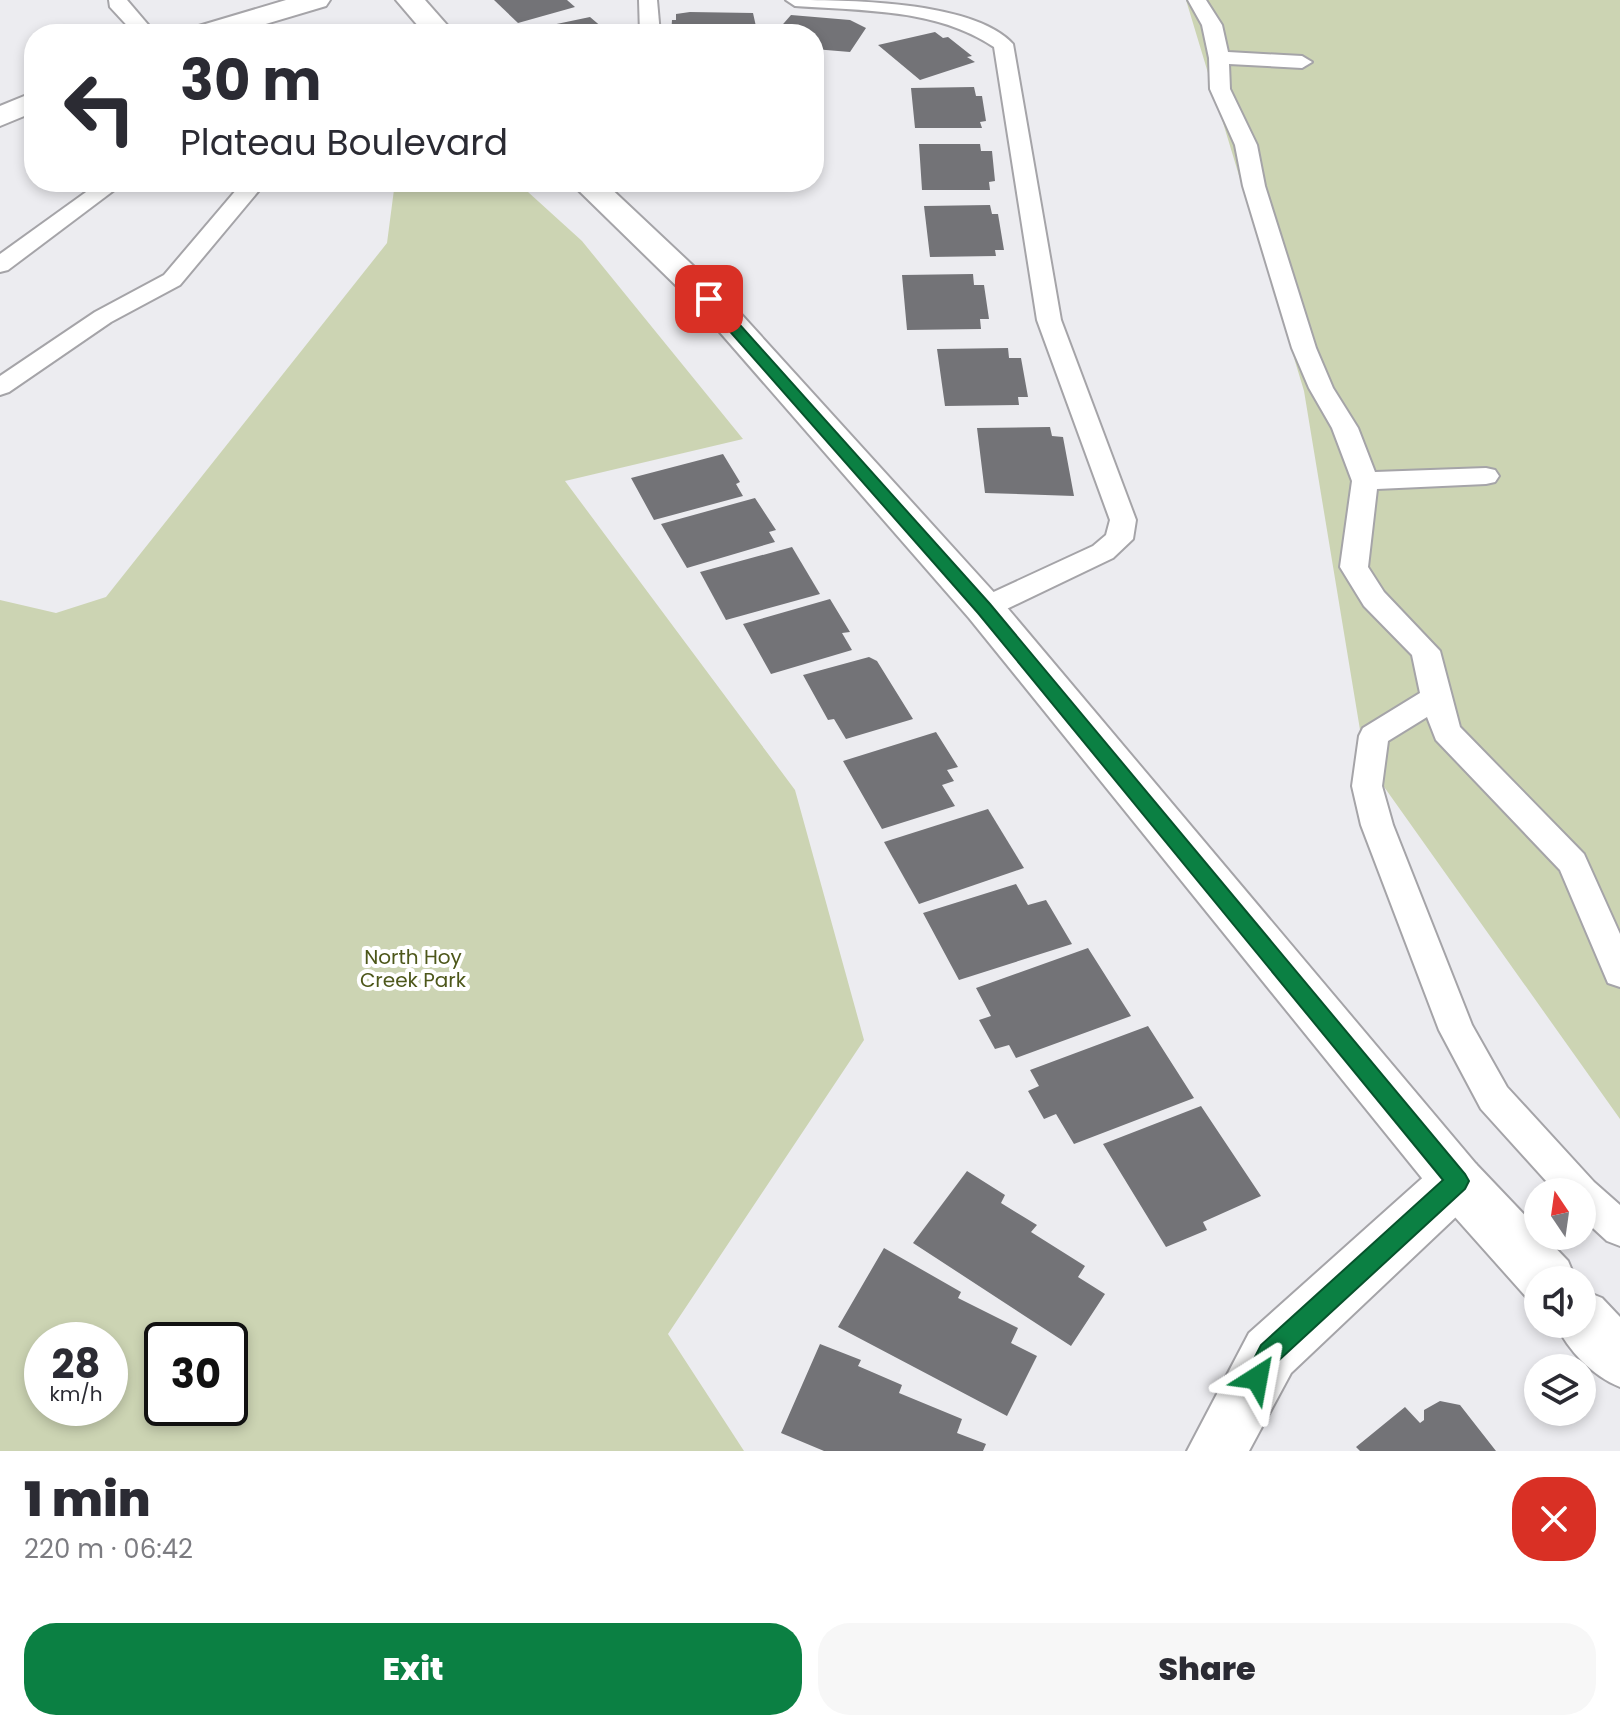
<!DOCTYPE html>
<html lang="en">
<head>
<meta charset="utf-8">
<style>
  :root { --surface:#fff; --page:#f7f7f7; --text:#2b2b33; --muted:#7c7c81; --accent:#0b8043 }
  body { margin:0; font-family:Poppins,sans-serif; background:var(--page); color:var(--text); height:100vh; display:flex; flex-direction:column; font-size:30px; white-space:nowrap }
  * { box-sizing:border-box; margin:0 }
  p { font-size:26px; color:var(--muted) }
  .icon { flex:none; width:44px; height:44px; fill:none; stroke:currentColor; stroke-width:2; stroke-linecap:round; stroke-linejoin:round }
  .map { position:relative; height:1451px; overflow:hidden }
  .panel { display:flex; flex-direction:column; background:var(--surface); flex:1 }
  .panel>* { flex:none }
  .hud { position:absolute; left:24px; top:24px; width:800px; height:168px; border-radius:32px; box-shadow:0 4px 12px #0003; background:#fff; color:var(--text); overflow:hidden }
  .needle { width:52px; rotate:347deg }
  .controls { position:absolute; left:1524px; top:1178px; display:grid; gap:16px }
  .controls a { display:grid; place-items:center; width:72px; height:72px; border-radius:50%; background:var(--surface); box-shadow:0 4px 12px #0003; font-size:40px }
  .speed { position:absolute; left:24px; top:1322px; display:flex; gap:16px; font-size:40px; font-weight:700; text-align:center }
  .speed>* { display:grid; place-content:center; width:104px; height:104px; border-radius:50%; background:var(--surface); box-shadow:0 4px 12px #0003; line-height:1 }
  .speed small { font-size:20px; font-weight:400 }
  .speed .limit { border:4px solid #111; border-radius:12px; background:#fff; color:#111 }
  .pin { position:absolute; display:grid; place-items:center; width:68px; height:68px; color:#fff; margin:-34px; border-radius:16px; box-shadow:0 4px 12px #0006 }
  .me { position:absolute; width:88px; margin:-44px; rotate:34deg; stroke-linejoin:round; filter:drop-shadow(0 0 6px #0008) }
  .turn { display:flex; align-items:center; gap:28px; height:168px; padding:0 24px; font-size:36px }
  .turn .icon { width:104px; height:104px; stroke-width:2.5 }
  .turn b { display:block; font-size:56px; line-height:68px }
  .round { display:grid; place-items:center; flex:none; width:84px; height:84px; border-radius:32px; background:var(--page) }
  .headline { display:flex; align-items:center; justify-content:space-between; height:136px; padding:0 24px }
  h1 { font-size:48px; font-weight:800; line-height:60px }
  .cta { display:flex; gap:16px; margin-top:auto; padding:16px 24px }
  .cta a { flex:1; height:92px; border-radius:32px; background:var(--accent); color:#fff; font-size:32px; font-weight:800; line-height:92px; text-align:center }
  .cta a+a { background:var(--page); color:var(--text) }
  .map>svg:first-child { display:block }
  .green { fill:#ccd4b3; fill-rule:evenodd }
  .building { fill:#737377 }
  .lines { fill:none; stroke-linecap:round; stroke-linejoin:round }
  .service-casing { stroke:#a5a4a8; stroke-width:4 }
  .minor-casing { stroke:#a5a4a8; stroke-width:4 }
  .tertiary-casing { stroke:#a5a4a8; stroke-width:4 }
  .service { fill:#fff; fill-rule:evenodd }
  .minor { fill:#fff; fill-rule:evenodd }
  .tertiary { fill:#fff; fill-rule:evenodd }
  .route { fill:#0b8043; stroke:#07532c; stroke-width:2 }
  .labels { text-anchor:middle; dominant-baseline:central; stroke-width:8; stroke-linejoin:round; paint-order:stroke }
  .park-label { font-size:20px; fill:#4d571a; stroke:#fff }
</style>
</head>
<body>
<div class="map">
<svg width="1620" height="1451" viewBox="0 0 1620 1451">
  <rect width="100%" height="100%" fill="#ececf0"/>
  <g class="green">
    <path d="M 1186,0 L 1620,0 L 1620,1119 L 1365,760 L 1304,391 Z"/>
    <path d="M 395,182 L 517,182 L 582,241 L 743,439 L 565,481 L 795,790 L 864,1040 L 668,1334 L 744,1451 L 0,1451 L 0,600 L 56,613 L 106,597 L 387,243 ZM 110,1340 L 110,1408 L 42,1408 L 42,1340 ZM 230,1340 L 230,1408 L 162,1408 L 162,1340 Z"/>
  </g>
  <g class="building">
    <path d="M 494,0 L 567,0 L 575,7 L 518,23 Z"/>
    <path d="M 690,12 L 753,13 L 757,31 L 752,31 L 752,34 L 671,34 L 672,20 L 676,20 L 676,14 Z"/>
    <path d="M 791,15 L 850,20 L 866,28 L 850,52 L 814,49 L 814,34 L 780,34 L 781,32 L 777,31 Z"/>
    <path d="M 590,17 L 610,34 L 533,34 L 550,28 L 547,26 Z"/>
    <path d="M 935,32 L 943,38 L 948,37 L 972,56 L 967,57 L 975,62 L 920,80 L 878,45 Z"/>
    <path d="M 974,87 L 976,96 L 982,96 L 986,121 L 980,122 L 982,128 L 915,128 L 911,88 Z"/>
    <path d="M 919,144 L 980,144 L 981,151 L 992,151 L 995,181 L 989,182 L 990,190 L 922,190 Z"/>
    <path d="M 990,205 L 992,214 L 998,214 L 1004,250 L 995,250 L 996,256 L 930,257 L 924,206 Z"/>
    <path d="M 973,274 L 974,285 L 984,285 L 989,319 L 980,319 L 981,329 L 907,330 L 902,275 Z"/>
    <path d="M 1008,348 L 1009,358 L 1021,358 L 1028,397 L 1018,397 L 1019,405 L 945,406 L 937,349 Z"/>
    <path d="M 1050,427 L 1052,436 L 1063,437 L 1074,496 L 985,493 L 977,428 Z"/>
    <path d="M 723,454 L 740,482 L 736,484 L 743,496 L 654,520 L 631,478 Z"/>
    <path d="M 755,498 L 776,530 L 769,532 L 775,542 L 687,568 L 661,524 Z"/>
    <path d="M 792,547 L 820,594 L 726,620 L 700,572 Z"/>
    <path d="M 830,599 L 850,632 L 842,633 L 852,650 L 771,674 L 743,624 Z"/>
    <path d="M 869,657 L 877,661 L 913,719 L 846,739 L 834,719 L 828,720 L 803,675 Z"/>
    <path d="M 936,732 L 958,767 L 947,770 L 954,781 L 942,785 L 955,806 L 882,829 L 843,761 Z"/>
    <path d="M 988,809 L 1024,868 L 919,904 L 884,842 Z"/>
    <path d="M 1016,884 L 1028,905 L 1046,900 L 1072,944 L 959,980 L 923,913 Z"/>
    <path d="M 1088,948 L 1131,1016 L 1016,1058 L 1009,1045 L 995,1049 L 979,1020 L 991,1016 L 976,988 Z"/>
    <path d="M 1148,1026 L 1194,1098 L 1074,1144 L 1056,1114 L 1044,1119 L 1028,1091 L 1039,1086 L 1030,1070 Z"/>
    <path d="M 1201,1106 L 1261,1196 L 1203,1222 L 1207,1230 L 1166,1247 L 1103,1144 Z"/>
    <path d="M 967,1171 L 1005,1195 L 1001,1203 L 1037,1225 L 1031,1232 L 1085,1266 L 1078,1277 L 1105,1294 L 1071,1346 L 913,1243 Z"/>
    <path d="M 884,1248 L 961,1292 L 958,1298 L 1018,1328 L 1011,1343 L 1037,1356 L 1007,1416 L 838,1327 Z"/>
    <path d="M 820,1344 L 861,1360 L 858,1366 L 902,1385 L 899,1393 L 962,1419 L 957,1433 L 986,1444 L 983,1451 L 824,1451 L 781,1433 Z"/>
    <path d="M 1440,1401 L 1460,1405 L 1496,1451 L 1360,1451 L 1356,1447 L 1405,1407 L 1420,1423 L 1424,1420 L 1424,1410 Z"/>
  </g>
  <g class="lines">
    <g class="service-casing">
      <g id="service">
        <path d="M 109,0 L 127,0 L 156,34 L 135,34 L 110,7 Z"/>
        <path d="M 639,0 L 657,0 L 660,34 L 640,34 Z"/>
        <path d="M 786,0 C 843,0 973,0 1013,44 L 1061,320 L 1136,520 L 1133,539 L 1113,558 L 994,615 L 984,618 L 974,615 L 970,608 L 974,601 L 1093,546 L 1106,535 L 1110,520 L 1037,320 L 994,47 C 936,8 862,11 795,6 Z"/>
        <path d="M 1188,0 L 1206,0 L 1222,25 L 1228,52 L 1302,56 L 1312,62 L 1302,68 L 1229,64 L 1230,89 L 1257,145 L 1265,186 L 1316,348 L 1333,388 L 1358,428 L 1375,472 L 1486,468 L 1495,470 L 1499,476 L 1495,482 L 1486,484 L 1377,489 L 1368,567 L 1384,592 L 1440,651 L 1460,727 L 1584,854 L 1620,934 L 1620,987 L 1608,983 L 1560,870 L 1436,740 L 1427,717 L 1388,741 L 1382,786 L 1393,825 L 1472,1025 L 1507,1087 L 1594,1182 L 1620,1205 L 1620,1246 L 1607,1241 L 1582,1218 L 1582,1192 L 1556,1192 L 1481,1109 L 1439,1030 L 1361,825 L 1352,786 L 1359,736 L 1363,728 L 1420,693 L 1412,655 L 1364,606 L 1340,567 L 1352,481 L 1332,428 L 1309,388 L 1292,348 L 1243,186 L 1235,145 L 1210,89 L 1209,58 L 1202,25 Z"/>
        <path d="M 100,182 L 125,182 L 8,270 L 0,272 L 0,254 Z"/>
        <path d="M 243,182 L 266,182 L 180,285 L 111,322 L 9,392 L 0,395 L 0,376 L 95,312 L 164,275 Z"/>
      </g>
    </g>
    <g class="minor-casing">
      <path id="minor" d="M 1457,1157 L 1476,1164 L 1484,1181 L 1476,1198 L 1291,1373 L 1249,1451 L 1187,1451 L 1249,1333 L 1438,1164 Z"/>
    </g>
    <g class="tertiary-casing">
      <g id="tertiary">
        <path d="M 286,0 L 330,0 L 326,6 L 232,34 L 188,34 L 192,28 Z"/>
        <path d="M 396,0 L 425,0 L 455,34 L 425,34 Z"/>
        <path d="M 34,92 L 34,112 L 0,126 L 0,106 Z"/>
        <path d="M 570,182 L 604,182 L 721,292 L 999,598 L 1476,1164 L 1538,1229 L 1538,1236 L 1544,1236 L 1568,1261 L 1576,1280 L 1538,1280 L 1538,1303 L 1528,1299 L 1438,1198 L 969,618 L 697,306 Z"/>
        <path d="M 1582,1290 L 1602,1298 L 1620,1317 L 1620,1387 C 1593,1376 1568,1351 1556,1324 L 1582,1324 Z"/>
      </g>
    </g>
    <use href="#service" class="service"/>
    <use href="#minor" class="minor"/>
    <use href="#tertiary" class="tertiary"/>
  </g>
  <path class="route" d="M 709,295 L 714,296 L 990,604 L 1465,1174 L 1469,1181 L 1465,1189 L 1278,1361 L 1265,1386 L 1257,1389 L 1248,1386 L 1244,1378 L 1261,1345 L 1443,1180 L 978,613 L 704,302 L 704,296 Z"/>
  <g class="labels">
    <g class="park-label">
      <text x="413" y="957">North Hoy<tspan x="413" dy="23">Creek Park</tspan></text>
    </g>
  </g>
</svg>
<div class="controls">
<a><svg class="needle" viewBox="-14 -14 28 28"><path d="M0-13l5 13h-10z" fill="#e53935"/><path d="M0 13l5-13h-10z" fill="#7c7c81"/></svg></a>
<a><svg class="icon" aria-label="sound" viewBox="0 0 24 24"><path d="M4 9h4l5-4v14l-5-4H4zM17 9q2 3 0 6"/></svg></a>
<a><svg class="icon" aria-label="layers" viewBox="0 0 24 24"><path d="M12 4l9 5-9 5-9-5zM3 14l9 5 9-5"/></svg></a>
</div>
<div class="speed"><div>28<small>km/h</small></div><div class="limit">30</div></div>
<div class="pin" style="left:709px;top:299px;background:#d93025"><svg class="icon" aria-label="arrive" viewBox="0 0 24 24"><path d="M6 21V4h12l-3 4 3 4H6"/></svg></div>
<svg class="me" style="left:1257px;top:1378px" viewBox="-20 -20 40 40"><path d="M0-17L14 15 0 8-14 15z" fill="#0b8043" stroke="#fff" stroke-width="4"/></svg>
<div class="hud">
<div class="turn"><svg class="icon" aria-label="left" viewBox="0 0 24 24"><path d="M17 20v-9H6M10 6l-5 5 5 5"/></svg><div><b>30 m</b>Plateau Boulevard</div></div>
</div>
</div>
<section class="panel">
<div class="headline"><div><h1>1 min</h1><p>220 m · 06:42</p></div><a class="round" style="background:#d93025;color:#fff"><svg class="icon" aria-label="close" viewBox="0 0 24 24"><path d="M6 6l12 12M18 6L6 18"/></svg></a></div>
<div class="cta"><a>Exit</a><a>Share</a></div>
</section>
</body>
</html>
